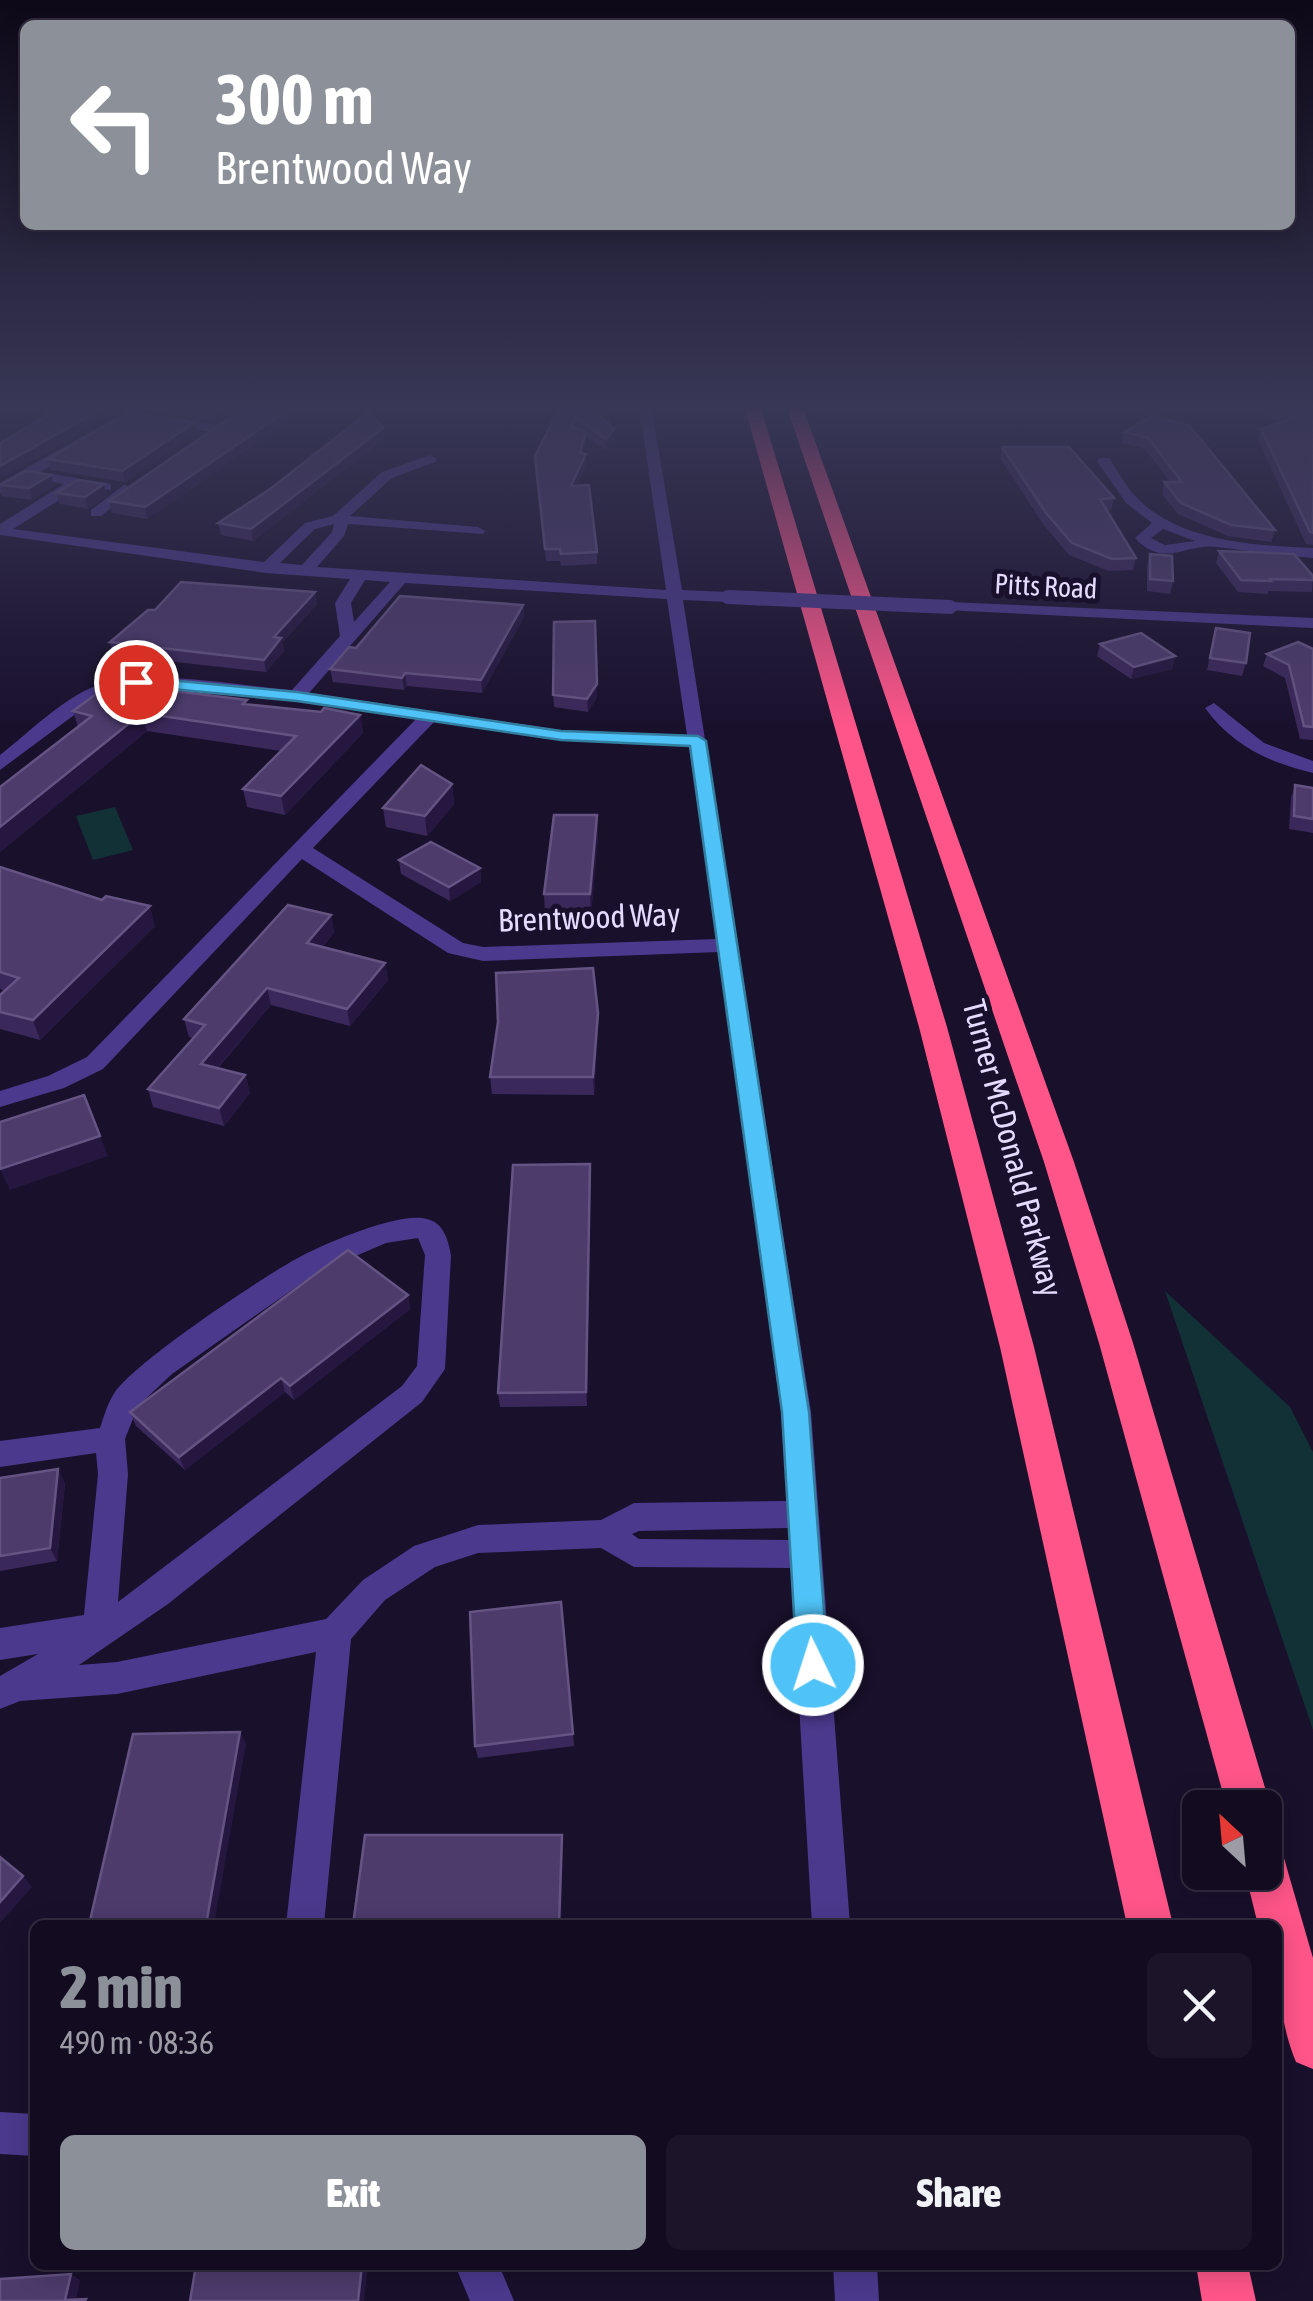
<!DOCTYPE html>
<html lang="en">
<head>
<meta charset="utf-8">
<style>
  :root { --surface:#130c21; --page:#1c152a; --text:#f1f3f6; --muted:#9d9ba5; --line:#322c3f; --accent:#8c9099 }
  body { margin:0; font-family:"Asap Condensed",sans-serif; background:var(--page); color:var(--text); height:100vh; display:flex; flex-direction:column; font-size:38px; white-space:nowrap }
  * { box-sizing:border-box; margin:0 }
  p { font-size:32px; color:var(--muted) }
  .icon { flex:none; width:55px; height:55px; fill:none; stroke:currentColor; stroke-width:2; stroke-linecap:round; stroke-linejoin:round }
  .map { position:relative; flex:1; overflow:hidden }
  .side { position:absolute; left:30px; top:1920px; width:1252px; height:350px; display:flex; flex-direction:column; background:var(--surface); border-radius:15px; box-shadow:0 5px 25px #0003,0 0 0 2px var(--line) }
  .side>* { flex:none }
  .hud { position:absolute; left:20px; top:20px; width:1275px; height:210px; border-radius:15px; box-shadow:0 5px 25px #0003,0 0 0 2px var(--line); background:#8c9099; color:#fff; overflow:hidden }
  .needle { width:65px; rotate:334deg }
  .tools { position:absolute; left:1182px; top:1790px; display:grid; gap:20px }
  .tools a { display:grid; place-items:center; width:100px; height:100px; border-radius:15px; background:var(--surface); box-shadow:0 5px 25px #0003,0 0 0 2px var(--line); font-size:50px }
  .pin { position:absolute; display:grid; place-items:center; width:85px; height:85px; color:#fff; margin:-42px; border:5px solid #fff; border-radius:50%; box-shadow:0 2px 10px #0007 }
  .me { position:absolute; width:110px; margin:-55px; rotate:356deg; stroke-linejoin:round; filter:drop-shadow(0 0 8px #0008) }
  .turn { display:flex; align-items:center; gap:35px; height:210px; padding:0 30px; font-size:45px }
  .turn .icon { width:130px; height:130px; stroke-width:2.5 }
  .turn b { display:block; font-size:70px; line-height:85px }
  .round { display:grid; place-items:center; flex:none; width:105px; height:105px; border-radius:15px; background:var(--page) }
  .head { display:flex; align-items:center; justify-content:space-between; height:170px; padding:0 30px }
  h1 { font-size:60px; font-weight:800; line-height:75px; color:var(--accent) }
  .primary-button { display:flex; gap:20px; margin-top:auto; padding:20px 30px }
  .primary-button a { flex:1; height:115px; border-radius:15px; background:var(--accent); color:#fff; font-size:40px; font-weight:800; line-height:115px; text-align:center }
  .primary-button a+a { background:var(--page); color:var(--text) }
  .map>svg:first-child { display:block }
  .green { fill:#123136 }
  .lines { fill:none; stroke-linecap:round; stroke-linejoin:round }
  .minor { fill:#4b398d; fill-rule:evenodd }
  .highway { fill:#ff5589; fill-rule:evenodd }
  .minor-bridge { stroke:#4b398d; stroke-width:14 }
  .wall { fill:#3b285a }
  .shaded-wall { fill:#261740 }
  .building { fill:#4d3b6c; stroke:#655483; stroke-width:2.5 }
  .route { fill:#4fc3f7; stroke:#337fa1; stroke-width:2.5 }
  .labels { text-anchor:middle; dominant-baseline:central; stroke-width:10; stroke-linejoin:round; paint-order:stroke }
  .far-street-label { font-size:28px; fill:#e5daff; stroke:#19102c }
  .street-label { font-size:32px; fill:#e5daff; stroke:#19102c }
</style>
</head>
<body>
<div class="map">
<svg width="1313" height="2301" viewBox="0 0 1313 2301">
  <rect width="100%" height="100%" fill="#19102c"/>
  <g class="green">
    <path d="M 115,807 L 133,850 L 93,860 L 76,816 Z"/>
    <path d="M 1165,1291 L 1290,1407 L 1313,1452 L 1313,1730 Z"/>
  </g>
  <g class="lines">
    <g class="minor">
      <path d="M 138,405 L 153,405 L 40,472 L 111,484 L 111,490 L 80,487 L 13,529 L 264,562 L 305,523 L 333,516 L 382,472 L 430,455 L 437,459 L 435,462 L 392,478 L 350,516 L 478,527 L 485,531 L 483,534 L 348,524 L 344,536 L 317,567 L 666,590 L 639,405 L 651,405 L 682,590 L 728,592 L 736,597 L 728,602 L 683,600 L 811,1412 L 850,1925 L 812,1925 L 791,1568 L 634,1567 L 601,1548 L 478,1553 L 435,1567 L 385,1600 L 351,1639 L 324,1925 L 286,1925 L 316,1652 L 117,1694 L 20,1701 L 0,1709 L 0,1676 L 38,1654 L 0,1660 L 0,1628 L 84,1615 L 98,1474 L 96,1453 L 0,1467 L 0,1441 L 100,1428 C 104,1416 108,1402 115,1392 C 137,1361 258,1280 296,1259 C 321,1245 399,1211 427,1219 C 444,1223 448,1240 451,1255 L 445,1369 L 422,1402 L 168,1604 L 79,1665 L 117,1662 L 326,1619 L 363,1580 L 414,1546 L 478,1525 L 601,1520 L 634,1503 L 787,1501 L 781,1412 L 719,952 L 483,961 L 448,953 L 302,859 L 103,1069 L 64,1088 L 0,1107 L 0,1091 L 48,1076 L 87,1057 L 416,719 L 297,701 L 136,687 L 110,692 L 89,704 L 0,770 L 0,755 C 30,732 64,696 101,684 C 148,668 241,686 292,690 L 340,636 L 335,603 L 350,579 L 266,573 L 0,535 L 0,524 L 64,484 L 29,478 L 0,493 L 0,483 ZM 334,524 L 332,532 L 302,565 L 280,563 L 315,529 ZM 365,580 L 390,582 L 354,622 L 351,603 ZM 405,583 L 667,599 L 687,735 L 561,730 L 309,693 ZM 434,722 L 561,740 L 689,746 L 717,939 L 483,947 L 463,943 L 313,848 ZM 418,1238 L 425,1255 L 417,1366 L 402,1386 L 118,1602 L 128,1474 L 125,1439 L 138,1406 L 172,1374 L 316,1273 L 386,1243 ZM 788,1528 L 789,1540 L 639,1539 L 632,1534 L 639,1531 Z"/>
      <path d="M 162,417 L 219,425 L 225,429 L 219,433 L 157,424 L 157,418 Z"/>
      <path d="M 1099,458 L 1109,458 C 1119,473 1128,490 1141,502 C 1187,543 1255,545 1313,548 L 1313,558 C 1281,555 1249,551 1217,547 C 1186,542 1165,570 1135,538 L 1152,523 L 1126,503 L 1097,461 ZM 1163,529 L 1195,541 L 1165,545 L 1151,538 Z"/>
      <path d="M 124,485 L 136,488 L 101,516 L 91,516 L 91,510 Z"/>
      <path d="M 950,602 L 1313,618 L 1313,628 L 944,610 L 944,604 Z"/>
      <path d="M 1214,703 L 1264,743 L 1313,761 L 1313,773 C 1268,762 1233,746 1205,708 Z"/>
      <path d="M 0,2112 L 35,2114 L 35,2156 L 0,2154 Z"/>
      <path d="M 455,2265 L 499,2265 L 514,2301 L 470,2301 Z"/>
      <path d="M 833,2265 L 877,2265 L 879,2301 L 835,2301 Z"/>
    </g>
    <g class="highway">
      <path d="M 744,405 L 760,405 L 947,1027 L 1034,1347 L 1173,1925 L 1127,1925 L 1000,1347 L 919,1027 Z"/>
      <path d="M 786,405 L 802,405 L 1074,1162 L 1133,1343 L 1271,1808 L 1265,1821 L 1265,1808 L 1227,1808 L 1099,1343 L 1044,1162 Z"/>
      <path d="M 1265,1842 L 1281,1848 L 1313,1958 L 1313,2069 L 1296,2062 C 1277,2016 1278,1973 1278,1925 L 1258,1925 L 1245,1872 L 1265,1872 Z"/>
      <path d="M 1196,2265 L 1248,2265 L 1256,2301 L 1202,2301 Z"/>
    </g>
    <path class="minor-bridge" d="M 728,597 L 950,607"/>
  </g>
  <g class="wall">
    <path d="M 148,405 L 230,405 L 231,407 L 230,411 L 216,421 L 150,412 Z"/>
    <path d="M 549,405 L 590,405 L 614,429 L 614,440 L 606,450 L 586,436 L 583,454 L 586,454 L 586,465 L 577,486 L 597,552 L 597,564 L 561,566 L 560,561 L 546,561 L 535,467 L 556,414 L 550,409 Z"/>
    <path d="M 1247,405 L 1313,405 L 1313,545 L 1306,544 L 1258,440 L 1261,429 L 1279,423 Z"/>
    <path d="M 291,408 L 293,419 L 147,519 L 112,513 L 109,501 Z"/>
    <path d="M 1152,416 L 1275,530 L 1271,542 L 1228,536 L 1178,514 L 1162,494 L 1164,482 L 1170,482 L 1145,449 L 1122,443 L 1124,432 Z"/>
    <path d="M 195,422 L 197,433 L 125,482 L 51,470 L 48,459 Z"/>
    <path d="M 383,428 L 384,439 L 253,541 L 221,535 L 218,523 Z"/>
    <path d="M 1002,447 L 1114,498 L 1111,510 L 1106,510 L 1136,558 L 1133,570 L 1109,571 L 1069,555 L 1043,524 L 1000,458 Z"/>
    <path d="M 0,484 L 54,486 L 32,500 L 2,496 Z"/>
    <path d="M 56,493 L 107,495 L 88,509 L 60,504 Z"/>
    <path d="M 1219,551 L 1313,576 L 1312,592 L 1268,591 L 1268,594 L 1238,592 L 1216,563 Z"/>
    <path d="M 1150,554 L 1173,581 L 1170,594 L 1147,591 L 1147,566 Z"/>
    <path d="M 315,592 L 317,604 L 282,643 L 284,651 L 266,672 L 113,655 L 110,642 L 155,610 Z"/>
    <path d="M 523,605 L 524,617 L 482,693 L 407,686 L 404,690 L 333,682 L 330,669 L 356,648 Z"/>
    <path d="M 595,621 L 597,697 L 588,712 L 554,707 L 553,695 Z"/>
    <path d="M 1216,628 L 1246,663 L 1242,676 L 1207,670 Z"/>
    <path d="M 1100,644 L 1175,656 L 1172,669 L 1131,679 L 1097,656 Z"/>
    <path d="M 1313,649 L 1313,740 L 1300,739 L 1285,678 L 1263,666 L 1267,654 Z"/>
    <path d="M 157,683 L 159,689 L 248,704 L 360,715 L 363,733 L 285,815 L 247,807 L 243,789 L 281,751 L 147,731 L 0,852 L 0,787 L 78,727 L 73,711 Z"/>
    <path d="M 452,784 L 454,804 L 427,836 L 386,827 L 383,808 Z"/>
    <path d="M 1295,785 L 1313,788 L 1313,833 L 1289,829 L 1291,798 Z"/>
    <path d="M 597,815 L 598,835 L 591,915 L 545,914 L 544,894 Z"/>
    <path d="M 399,860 L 480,868 L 481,882 L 450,901 L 401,874 Z"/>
    <path d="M 0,867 L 155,926 L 40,1040 L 0,1029 L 0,995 L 5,991 L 0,989 Z"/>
    <path d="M 331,915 L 334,933 L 322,947 L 385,963 L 388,980 L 350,1026 L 271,1005 L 218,1068 L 245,1075 L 250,1093 L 224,1126 L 153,1107 L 148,1089 L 193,1038 L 189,1037 L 184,1019 Z"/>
    <path d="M 598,1030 L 594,1095 L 492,1094 L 490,1077 Z"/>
    <path d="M 590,1179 L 587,1406 L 500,1407 L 498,1393 Z"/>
    <path d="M 408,1295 L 410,1309 L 294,1400 L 285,1392 L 185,1470 L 136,1426 L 130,1412 Z"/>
    <path d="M 0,1478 L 65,1483 L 57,1561 L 0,1571 Z"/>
    <path d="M 561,1602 L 574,1746 L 478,1758 L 475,1746 Z"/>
  </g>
  <g class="shaded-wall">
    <path d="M 109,405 L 130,405 L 0,479 L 0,466 Z"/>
    <path d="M 221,405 L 230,405 L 230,411 L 216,421 L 214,410 Z"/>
    <path d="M 291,408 L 293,419 L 147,519 L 145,507 Z"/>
    <path d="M 195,422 L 197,433 L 125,482 L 122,471 Z"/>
    <path d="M 383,428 L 384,439 L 253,541 L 251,529 Z"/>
    <path d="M 614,429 L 614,440 L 606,450 L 606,439 Z"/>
    <path d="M 586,432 L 586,443 L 581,465 L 580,453 Z"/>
    <path d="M 586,454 L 586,465 L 572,498 L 571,486 Z"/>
    <path d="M 51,475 L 54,486 L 32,500 L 29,488 Z"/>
    <path d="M 104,484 L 107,495 L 88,509 L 85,497 Z"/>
    <path d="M 315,592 L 317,604 L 282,643 L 284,651 L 266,672 L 264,660 L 274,637 Z"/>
    <path d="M 523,605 L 524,617 L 482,693 L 481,680 Z"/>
    <path d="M 1175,656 L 1172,669 L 1131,679 L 1134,667 Z"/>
    <path d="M 405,673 L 407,686 L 404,690 L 402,678 Z"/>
    <path d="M 597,684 L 597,697 L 588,712 L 587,699 Z"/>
    <path d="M 142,713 L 147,731 L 0,852 L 0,827 Z"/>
    <path d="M 360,715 L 363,733 L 285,815 L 281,796 Z"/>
    <path d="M 452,784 L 454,804 L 427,836 L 425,816 Z"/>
    <path d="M 597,815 L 598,835 L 591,915 L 590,894 Z"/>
    <path d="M 480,868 L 481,882 L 450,901 L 449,887 Z"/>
    <path d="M 150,906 L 155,926 L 40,1040 L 33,1020 Z"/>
    <path d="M 331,915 L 334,933 L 310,960 L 307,943 Z"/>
    <path d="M 385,963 L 388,980 L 350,1026 L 347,1009 Z"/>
    <path d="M 267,988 L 271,1005 L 206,1081 L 201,1064 Z"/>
    <path d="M 598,1013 L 598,1030 L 594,1095 L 593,1077 Z"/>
    <path d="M 245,1075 L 250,1093 L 224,1126 L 219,1108 Z"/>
    <path d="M 100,1136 L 108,1156 L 10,1190 L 0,1169 Z"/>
    <path d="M 590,1164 L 590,1179 L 587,1406 L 586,1392 Z"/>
    <path d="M 408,1295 L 410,1309 L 294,1400 L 290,1386 Z"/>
    <path d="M 281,1378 L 285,1392 L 185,1470 L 179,1457 Z"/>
    <path d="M 58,1469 L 65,1483 L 57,1561 L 50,1548 Z"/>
    <path d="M 240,1732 L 246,1744 L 214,1925 L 206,1925 Z"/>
    <path d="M 562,1835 L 563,1846 L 561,1925 L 559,1925 Z"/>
    <path d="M 23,1876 L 32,1887 L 0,1923 L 0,1902 Z"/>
    <path d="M 362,2265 L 368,2265 L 364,2301 L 358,2301 Z"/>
    <path d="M 71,2274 L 80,2280 L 76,2301 L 65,2300 Z"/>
  </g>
  <g class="building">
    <path d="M 65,405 L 109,405 L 0,466 L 0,443 Z"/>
    <path d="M 176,405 L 221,405 L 214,410 Z"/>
    <path d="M 244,405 L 266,405 L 291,408 L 145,507 L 109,501 L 244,408 Z"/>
    <path d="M 558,405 L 590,405 L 614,429 L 606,439 L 575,417 L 572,427 L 586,432 L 580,453 L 586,454 L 571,486 L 589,485 L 597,552 L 561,554 L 560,549 L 545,549 L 535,456 L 560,407 Z"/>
    <path d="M 1269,405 L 1313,405 L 1313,533 L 1310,532 L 1261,429 L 1293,418 Z"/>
    <path d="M 369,412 L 383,428 L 251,529 L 218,523 L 270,489 Z"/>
    <path d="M 128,413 L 195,422 L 122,471 L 48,459 Z"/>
    <path d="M 1152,416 L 1189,425 L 1275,530 L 1231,525 L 1181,503 L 1164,482 L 1182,482 L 1148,438 L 1124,432 Z"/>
    <path d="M 1002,447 L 1069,447 L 1114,498 L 1100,499 L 1136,558 L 1112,559 L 1072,543 L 1046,513 Z"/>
    <path d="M 26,471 L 51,475 L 29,488 L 0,485 Z"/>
    <path d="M 78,480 L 104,484 L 85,497 L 56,493 Z"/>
    <path d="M 1219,551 L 1294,554 L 1313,576 L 1313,580 L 1270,579 L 1271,581 L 1241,580 Z"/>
    <path d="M 1150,554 L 1172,556 L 1173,581 L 1150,579 Z"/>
    <path d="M 181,582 L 315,592 L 274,637 L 281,638 L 264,660 L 110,642 L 148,610 L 155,610 Z"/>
    <path d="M 400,596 L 523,605 L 481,680 L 405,673 L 402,678 L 330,669 L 349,647 L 356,648 Z"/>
    <path d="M 595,621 L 597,684 L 587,699 L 553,695 L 554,622 Z"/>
    <path d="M 1216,628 L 1250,633 L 1246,663 L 1210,658 Z"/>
    <path d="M 1141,633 L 1175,656 L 1134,667 L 1100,644 Z"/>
    <path d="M 1298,642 L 1313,649 L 1313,727 L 1304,726 L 1289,665 L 1267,654 Z"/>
    <path d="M 122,675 L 157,683 L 150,688 L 247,700 L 243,704 L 321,712 L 324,708 L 360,715 L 281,796 L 243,789 L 296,736 L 142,713 L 0,827 L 0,787 L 92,716 L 73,711 Z"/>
    <path d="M 421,765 L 452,784 L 425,816 L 383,808 Z"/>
    <path d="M 1295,785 L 1313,788 L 1313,819 L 1294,816 Z"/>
    <path d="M 554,815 L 597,815 L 590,894 L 544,894 Z"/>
    <path d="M 431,842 L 480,868 L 449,887 L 399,860 Z"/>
    <path d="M 0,867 L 102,900 L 106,896 L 150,906 L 33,1020 L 0,1012 L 0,995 L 19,978 L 0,972 Z"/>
    <path d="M 288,905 L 331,915 L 307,943 L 385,963 L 347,1009 L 267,988 L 201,1064 L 245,1075 L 219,1108 L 148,1089 L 205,1025 L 184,1019 Z"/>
    <path d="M 593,968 L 598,1013 L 593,1077 L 490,1077 L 498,1022 L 496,973 Z"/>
    <path d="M 84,1095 L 100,1136 L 0,1169 L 0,1122 Z"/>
    <path d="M 590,1164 L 586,1392 L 498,1393 L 513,1165 Z"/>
    <path d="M 348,1250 L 408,1295 L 290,1386 L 281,1378 L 179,1457 L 130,1412 Z"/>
    <path d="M 58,1469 L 50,1548 L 0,1556 L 0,1478 Z"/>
    <path d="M 561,1602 L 573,1734 L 475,1746 L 470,1612 Z"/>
    <path d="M 240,1732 L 206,1925 L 89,1925 L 133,1734 Z"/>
    <path d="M 365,1835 L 562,1835 L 559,1925 L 353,1925 Z"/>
    <path d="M 0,1857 L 23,1876 L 0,1902 Z"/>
    <path d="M 196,2265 L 362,2265 L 358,2301 L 190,2301 Z"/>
    <path d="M 71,2274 L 65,2300 L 86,2299 L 85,2301 L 0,2301 L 0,2279 Z"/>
  </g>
  <linearGradient id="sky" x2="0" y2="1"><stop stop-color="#0e0918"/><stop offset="0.56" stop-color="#383756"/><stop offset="1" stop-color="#383756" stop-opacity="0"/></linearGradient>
  <rect width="1313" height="727" fill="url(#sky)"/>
  <path class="route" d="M 136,677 L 297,692 L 561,731 L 698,736 L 706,741 L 809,1412 L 828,1665 L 824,1676 L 813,1680 L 802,1676 L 797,1665 L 782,1412 L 690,746 L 561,740 L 297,701 L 130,685 L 130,679 Z"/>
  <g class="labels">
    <g class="far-street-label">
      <text transform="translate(1046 586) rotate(3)">Pitts Road</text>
    </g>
    <g class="street-label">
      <text transform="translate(589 917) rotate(-2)">Brentwood Way</text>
      <text transform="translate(1013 1148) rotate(75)">Turner McDonald Parkway</text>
    </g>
  </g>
</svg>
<div class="tools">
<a><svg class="needle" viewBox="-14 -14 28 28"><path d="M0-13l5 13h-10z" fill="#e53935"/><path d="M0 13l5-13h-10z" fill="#9d9ba5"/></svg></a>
</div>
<div class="pin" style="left:136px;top:682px;background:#d93025"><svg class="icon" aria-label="arrive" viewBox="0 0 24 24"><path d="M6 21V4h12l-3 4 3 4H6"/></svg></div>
<svg class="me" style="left:813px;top:1665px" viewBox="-20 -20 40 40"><circle r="17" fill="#4fc3f7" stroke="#fff" stroke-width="3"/><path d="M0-11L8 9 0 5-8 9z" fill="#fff"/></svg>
<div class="hud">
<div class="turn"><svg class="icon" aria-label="left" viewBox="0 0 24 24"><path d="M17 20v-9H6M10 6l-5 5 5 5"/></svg><div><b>300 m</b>Brentwood Way</div></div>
</div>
<section class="side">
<div class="head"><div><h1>2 min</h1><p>490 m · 08:36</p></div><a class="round"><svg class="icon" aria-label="close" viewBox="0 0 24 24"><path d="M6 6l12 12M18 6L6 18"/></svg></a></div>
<div class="primary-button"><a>Exit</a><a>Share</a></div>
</section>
</div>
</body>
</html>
